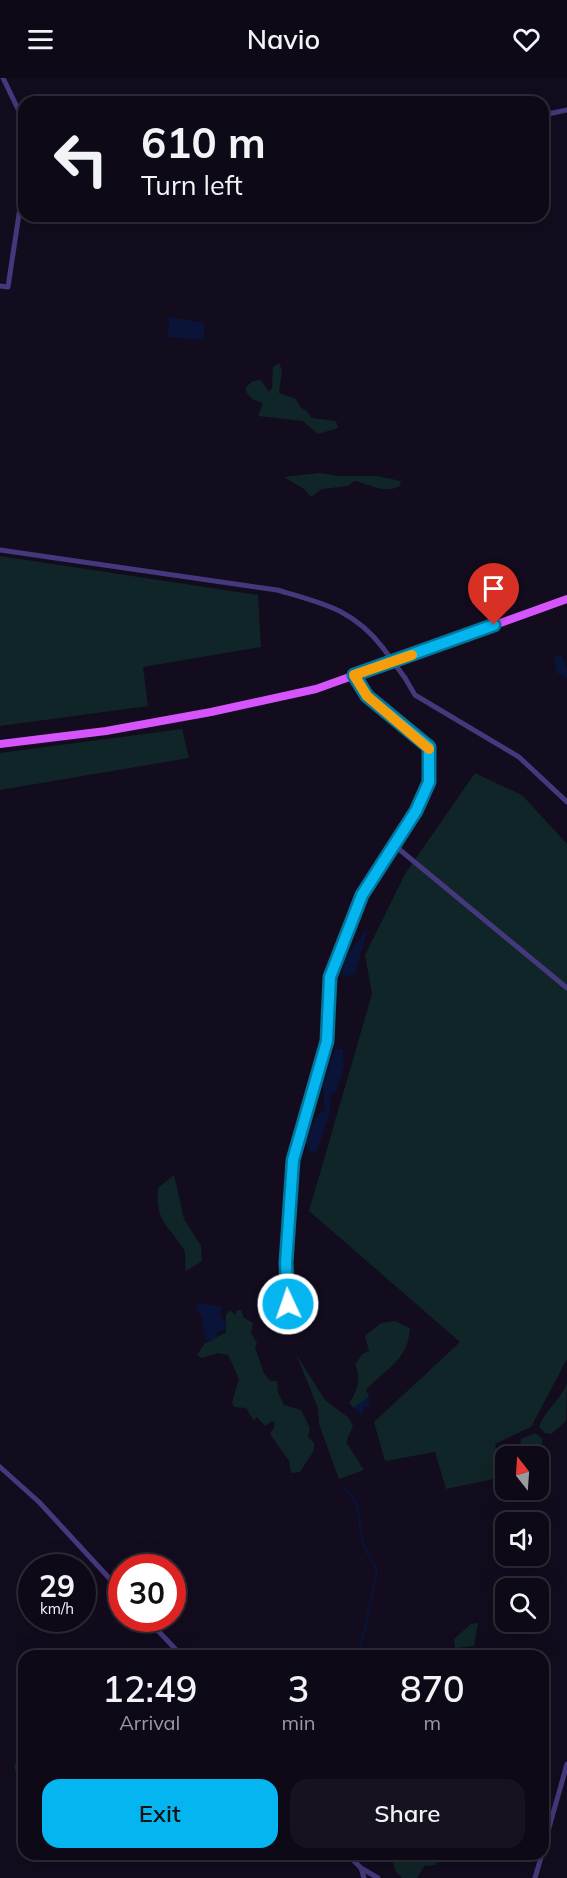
<!DOCTYPE html>
<html lang="en">
<head>
<meta charset="utf-8">
<style>
  :root { --surface:#0e0916; --page:#17121f; --text:#f1f3f6; --muted:#9b9aa1; --line:#2e2a35; --accent:#05b5ef }
  body { margin:0; font-family:Mulish,sans-serif; background:var(--page); color:var(--text); height:100vh; display:flex; flex-direction:column; font-size:22px; white-space:nowrap }
  * { box-sizing:border-box; margin:0 }
  p { font-size:20px; color:var(--muted) }
  .icon { flex:none; width:33px; height:33px; fill:none; stroke:currentColor; stroke-width:2; stroke-linecap:round; stroke-linejoin:round }
  .map { position:relative; flex:1; overflow:hidden }
  .panel { position:absolute; left:18px; top:1572px; width:531px; height:210px; display:flex; flex-direction:column; background:var(--surface); border-radius:18px; box-shadow:0 6px 24px #0002,0 0 0 2px var(--line) }
  .panel>* { flex:none }
  .guide { position:absolute; left:18px; top:18px; width:531px; height:126px; border-radius:18px; box-shadow:0 6px 24px #0002,0 0 0 2px var(--line); background:#0e0916; color:var(--text); overflow:hidden }
  .needle { width:39px; rotate:343deg }
  .tools { position:absolute; left:495px; top:1368px; display:grid; gap:12px }
  .tools a { display:grid; place-items:center; width:54px; height:54px; border-radius:12px; background:var(--surface); box-shadow:0 6px 24px #0002,0 0 0 2px var(--line); font-size:30px }
  .speed { position:absolute; left:18px; top:1476px; display:flex; gap:12px; font-size:30px; font-weight:700; text-align:center }
  .speed>* { display:grid; place-content:center; width:78px; height:78px; border-radius:50%; background:var(--surface); box-shadow:0 6px 24px #0002,0 0 0 2px var(--line); line-height:1 }
  .speed small { font-size:15px; font-weight:400 }
  .speed .limit { border:9px solid #d22; background:#fff; color:#111 }
  .pin { position:absolute; display:grid; place-items:center; width:51px; height:51px; color:#fff; margin:-62px -26px; border-radius:50% 50% 50% 0; rotate:-45deg; box-shadow:0 0 6px #0007 }
  .pin .icon { rotate:45deg }
  .me { position:absolute; width:66px; margin:-33px; rotate:357deg; stroke-linejoin:round; filter:drop-shadow(0 0 4px #0008) }
  .turn { display:flex; align-items:center; gap:21px; height:126px; padding:0 24px; font-size:27px }
  .turn .icon { width:78px; height:78px; stroke-width:2.5 }
  .turn b { display:block; font-size:42px; line-height:51px }
  .eta { display:flex; justify-content:space-evenly; align-items:center; height:102px; text-align:center }
  .eta b { font-size:36px; font-weight:600; line-height:42px }
  .action { display:flex; gap:12px; margin-top:auto; padding:12px 24px }
  .action a { flex:1; height:69px; border-radius:18px; background:var(--accent); color:#111; font-size:24px; font-weight:600; line-height:69px; text-align:center }
  .action a+a { background:var(--page); color:var(--text) }
  header { display:flex; justify-content:space-between; align-items:center; height:78px; padding:0 24px; background:var(--surface); font-size:27px; font-weight:600 }
  .map>svg:first-child { display:block }
  .green { fill:#102527 }
  .water { fill:#0a1439 }
  .lines { fill:none; stroke-linecap:round; stroke-linejoin:round }
  .stream { stroke:#0a1439; stroke-width:2 }
  .street { stroke:#45387c; stroke-width:5 }
  .primary { stroke:#d554fb; stroke-width:8 }
  .street-bridge { stroke:#45387c; stroke-width:5 }
  .route-casing { stroke:#03769b; stroke-width:15 }
  .route { stroke:#05b5ef; stroke-width:10 }
  .slow { stroke:#f59e0b; stroke-width:10 }
</style>
</head>
<body>
<header><svg class="icon" aria-label="menu" viewBox="0 0 24 24"><path d="M4 6h16M4 12h16M4 18h16"/></svg>Navio<svg class="icon" aria-label="heart" viewBox="0 0 24 24"><path d="M12 20l-8-8c-3-5 5-10 8-4 3-6 11-1 8 4z"/></svg></header>
<div class="map">
<svg width="567" height="1800" viewBox="0 0 567 1800">
  <rect width="100%" height="100%" fill="#120c1e"/>
  <g class="green">
    <path d="M 279,285 L 282,292 L 279,315 L 296,321 L 301,330 L 306,332 L 312,340 L 336,343 L 338,350 L 318,356 L 303,343 L 258,338 L 263,325 L 252,321 L 246,314 L 246,309 L 253,303 L 261,302 L 269,314 L 272,310 L 273,289 Z"/>
    <path d="M 320,395 L 339,398 L 377,398 L 401,403 L 400,408 C 384,417 368,405 354,403 L 348,408 L 322,411 L 311,419 L 304,411 L 284,399 Z"/>
    <path d="M 0,478 L 258,517 L 261,569 L 143,589 L 148,628 L 0,648 Z"/>
    <path d="M 182,651 L 189,680 L 0,712 L 0,675 Z"/>
    <path d="M 475,695 L 522,717 L 567,766 L 567,1281 L 531,1349 L 495,1366 L 503,1399 L 446,1411 L 435,1374 L 385,1383 L 374,1344 L 460,1264 L 309,1133 L 372,916 L 365,877 L 405,796 Z"/>
    <path d="M 174,1097 L 184,1141 L 201,1168 L 202,1183 L 186,1193 C 184,1186 187,1176 183,1170 C 167,1146 155,1142 158,1110 Z"/>
    <path d="M 230,1232 L 235,1237 L 237,1232 L 241,1232 L 244,1240 L 253,1245 L 251,1255 L 257,1265 L 255,1269 L 264,1295 L 270,1303 L 277,1303 L 278,1314 L 284,1327 L 301,1332 L 310,1350 L 308,1359 L 314,1365 L 314,1372 L 300,1394 L 291,1395 L 289,1383 L 270,1356 L 275,1348 L 273,1343 L 265,1348 L 257,1339 L 254,1343 L 246,1330 L 234,1329 L 232,1324 L 239,1301 L 228,1277 L 218,1275 L 202,1280 L 197,1277 L 205,1265 C 214,1263 217,1257 226,1255 L 226,1237 Z"/>
    <path d="M 395,1243 L 410,1250 C 408,1283 386,1290 366,1312 L 369,1319 L 354,1330 L 349,1325 C 357,1314 362,1299 355,1287 L 362,1276 L 369,1273 L 365,1258 L 381,1245 Z"/>
    <path d="M 296,1276 L 325,1322 L 349,1340 L 353,1348 L 346,1364 L 364,1392 L 339,1401 L 319,1346 L 318,1330 Z"/>
    <path d="M 567,1305 L 566,1343 L 551,1356 L 545,1355 L 539,1349 C 544,1333 561,1322 567,1305 Z"/>
    <path d="M 535,1355 L 543,1361 L 542,1366 L 529,1373 L 525,1368 L 520,1368 L 521,1361 Z"/>
    <path d="M 478,1545 L 474,1568 L 455,1570 L 454,1561 L 471,1546 Z"/>
    <path d="M 24,1675 L 24,1703 L 16,1696 L 14,1687 Z"/>
    <path d="M 390,1776 L 434,1776 L 437,1787 L 424,1788 L 417,1800 L 402,1800 L 396,1794 Z"/>
  </g>
  <g class="water">
    <path d="M 169,239 L 204,245 L 204,262 L 168,259 Z"/>
    <path d="M 561,576 L 567,590 L 567,600 L 557,595 L 554,580 Z"/>
    <path d="M 368,849 L 356,894 L 350,898 L 341,897 L 347,877 Z"/>
    <path d="M 335,971 L 343,971 L 344,988 L 336,1014 L 331,1016 L 329,1038 L 316,1075 L 309,1074 L 305,1063 L 317,1037 L 325,1033 L 323,1006 Z"/>
    <path d="M 199,1225 L 222,1229 L 220,1237 L 227,1247 L 225,1252 L 217,1254 L 216,1260 L 208,1264 C 200,1253 206,1242 196,1229 Z"/>
    <path d="M 369,1319 L 370,1329 L 364,1329 L 362,1338 L 354,1330 Z"/>
  </g>
  <g class="lines">
    <g class="stream">
      <path d="M 343,1410 L 352,1417 L 357,1429 L 363,1467 L 377,1492 L 359,1578"/>
      <path d="M 361,1776 L 365,1783"/>
    </g>
    <g class="street">
      <path d="M 3,0 L 18,31 L 24,37"/>
      <path d="M 543,37 L 567,32"/>
      <path d="M 0,208 L 8,209 L 24,103"/>
      <path d="M 0,472 L 277,512 C 322,525 353,531 383,570"/>
      <path d="M 405,600 L 415,617 L 519,679 L 567,724"/>
      <path d="M 394,767 L 567,910"/>
      <path d="M 288,1226 L 286,1185 L 293,1082 L 327,963 L 330,899 L 341,865 L 362,817 L 416,733 L 429,704 L 429,669 L 367,618 L 354,597"/>
      <path d="M 0,1389 L 39,1424 L 122,1514"/>
      <path d="M 146,1540 L 182,1578"/>
      <path d="M 543,1771 L 567,1686"/>
      <path d="M 347,1776 L 361,1790 L 378,1800"/>
      <path d="M 361,1790 L 364,1800"/>
      <path d="M 535,1800 L 542,1776"/>
    </g>
    <path class="primary" d="M 0,666 L 106,653 L 211,634 L 316,611 L 567,521"/>
    <path class="street-bridge" d="M 383,570 L 405,600"/>
  </g>
  <g class="lines">
    <g class="route-casing">
      <path id="route" d="M 288,1226 L 286,1185 L 293,1082 L 327,963 L 330,899 L 362,817 L 416,733 L 429,704 L 429,669 L 367,618 L 354,597 L 494,547"/>
    </g>
    <use href="#route" class="route"/>
    <path class="slow" d="M 412,577 L 354,597 L 367,618 L 429,671"/>
  </g>
</svg>
<div class="tools">
<a><svg class="needle" viewBox="-14 -14 28 28"><path d="M0-13l5 13h-10z" fill="#e53935"/><path d="M0 13l5-13h-10z" fill="#9b9aa1"/></svg></a>
<a><svg class="icon" aria-label="sound" viewBox="0 0 24 24"><path d="M4 9h4l5-4v14l-5-4H4zM17 9q2 3 0 6"/></svg></a>
<a><svg class="icon" aria-label="search" viewBox="0 0 24 24"><circle cx="10" cy="10" r="6"/><path d="M15 15l6 6"/></svg></a>
</div>
<div class="speed"><div>29<small>km/h</small></div><div class="limit">30</div></div>
<div class="pin" style="left:494px;top:547px;background:#d93025"><svg class="icon" aria-label="arrive" viewBox="0 0 24 24"><path d="M6 21V4h12l-3 4 3 4H6"/></svg></div>
<svg class="me" style="left:288px;top:1226px" viewBox="-20 -20 40 40"><circle r="17" fill="#05b5ef" stroke="#fff" stroke-width="3"/><path d="M0-11L8 9 0 5-8 9z" fill="#fff"/></svg>
<div class="guide">
<div class="turn"><svg class="icon" aria-label="left" viewBox="0 0 24 24"><path d="M17 20v-9H6M10 6l-5 5 5 5"/></svg><div><b>610 m</b>Turn left</div></div>
</div>
<section class="panel">
<div class="eta">
<div><b>12:49</b><p>Arrival</p></div>
<div><b>3</b><p>min</p></div>
<div><b>870</b><p>m</p></div>
</div>
<div class="action"><a>Exit</a><a>Share</a></div>
</section>
</div>
</body>
</html>
